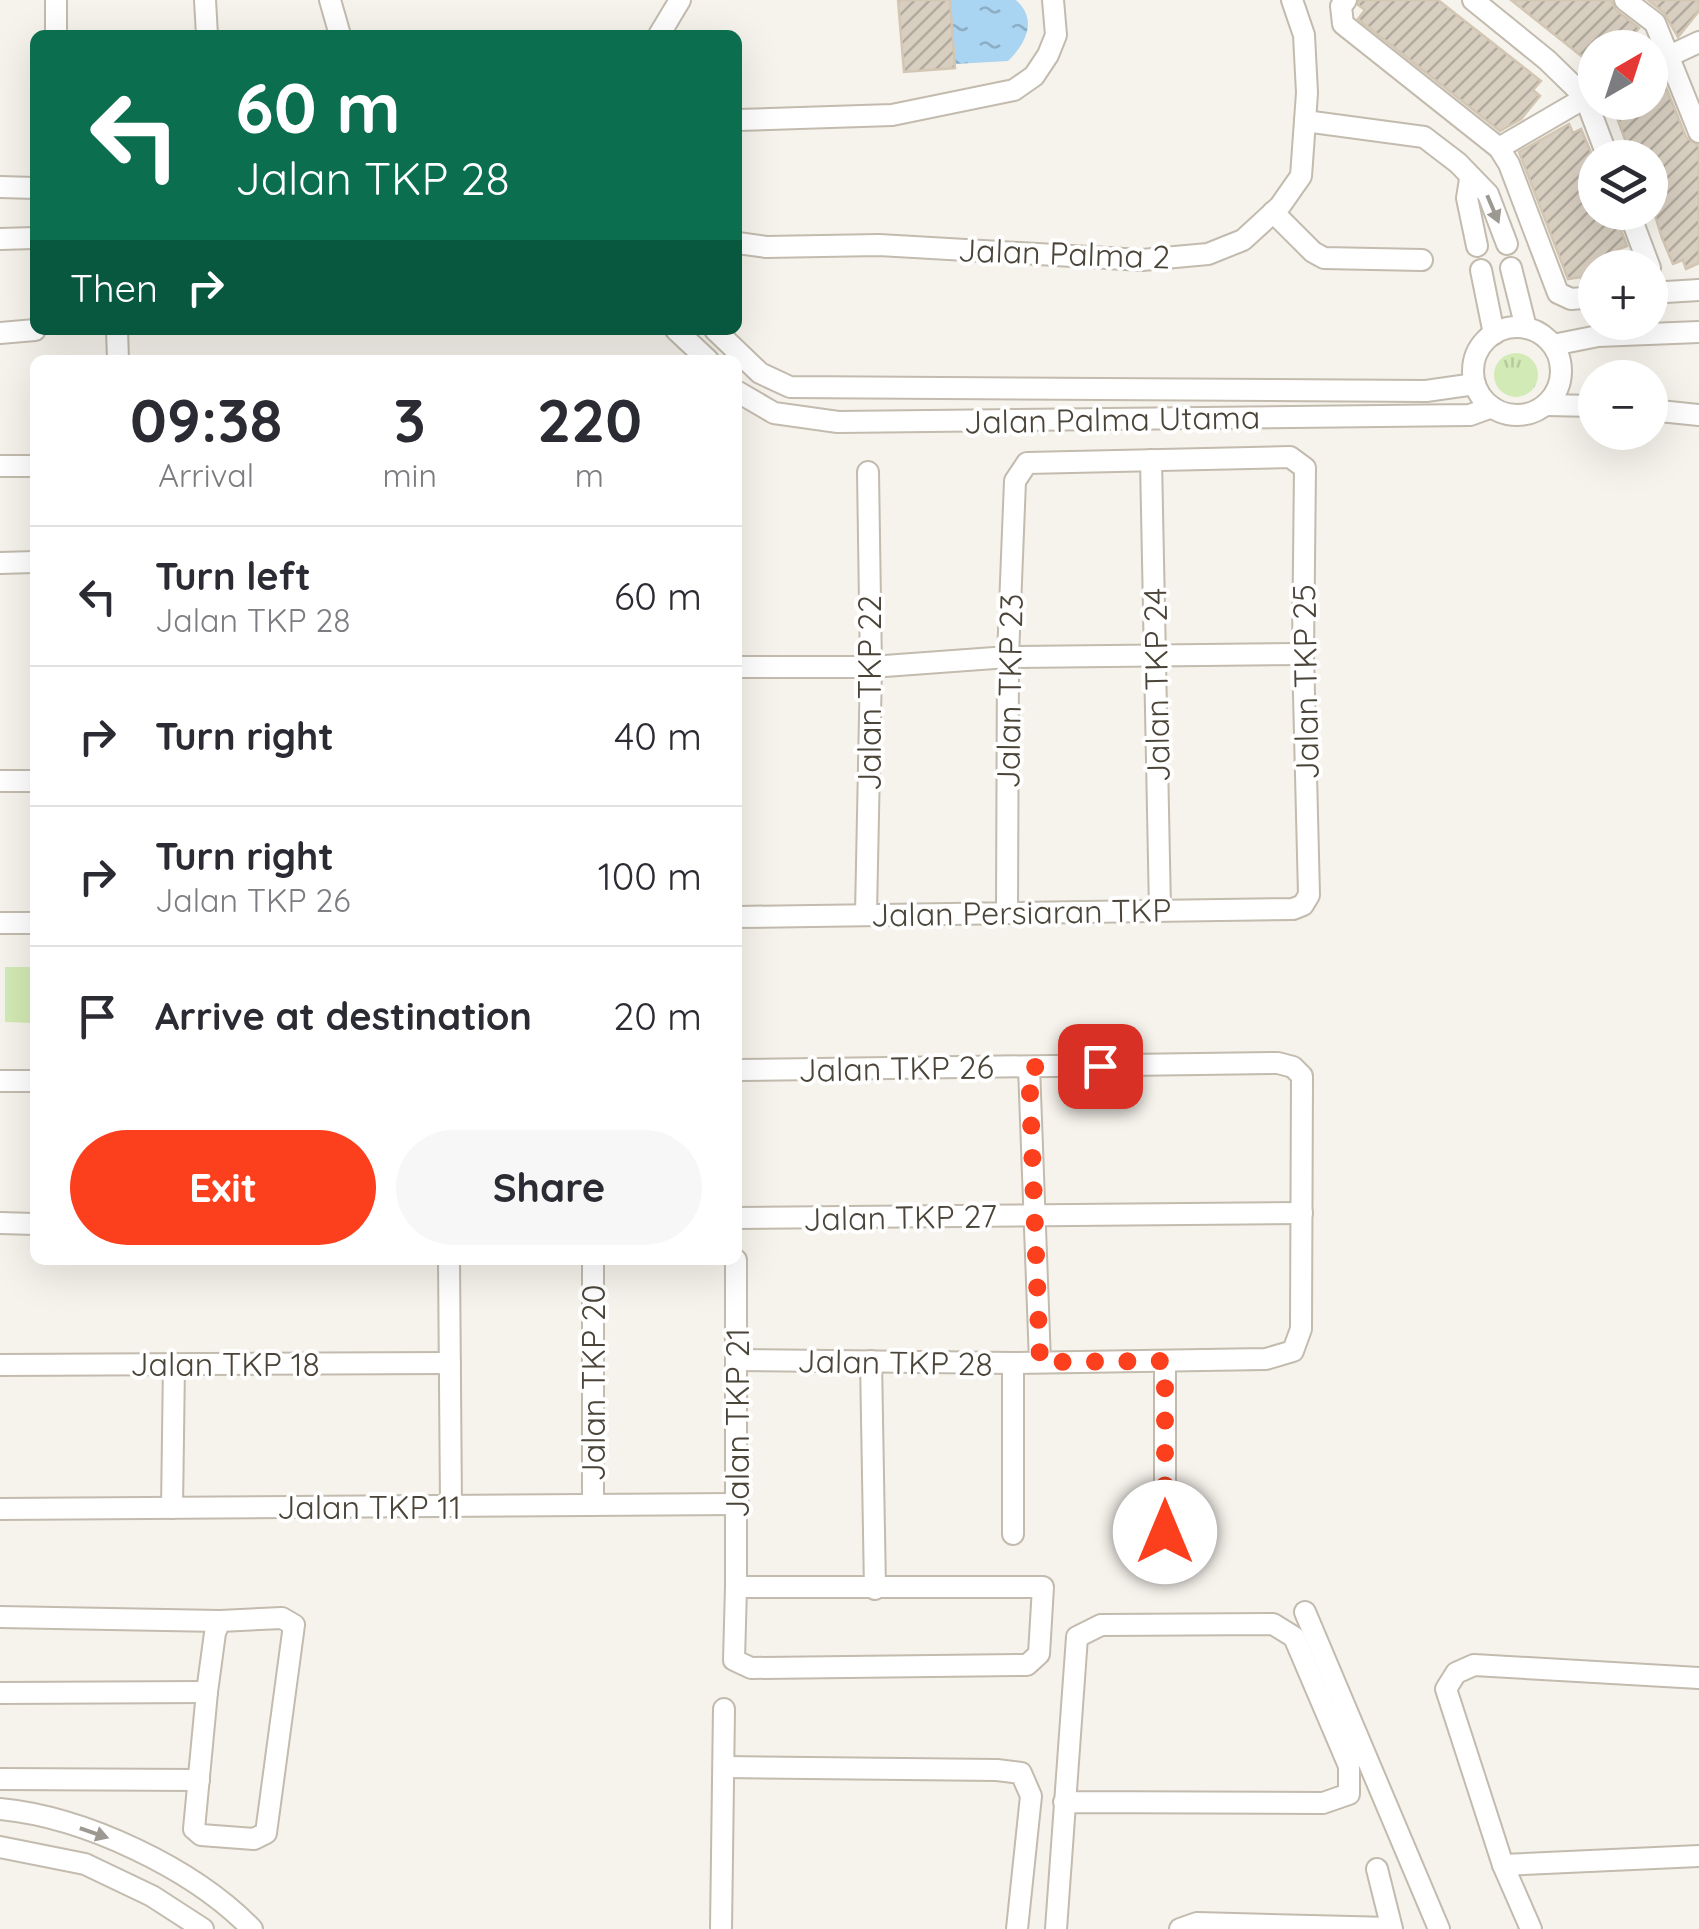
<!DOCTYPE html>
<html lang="en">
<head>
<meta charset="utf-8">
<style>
  :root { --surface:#fff; --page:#f7f7f7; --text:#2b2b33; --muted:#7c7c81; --line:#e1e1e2; --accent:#fc3f1d }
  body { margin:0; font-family:Quicksand,sans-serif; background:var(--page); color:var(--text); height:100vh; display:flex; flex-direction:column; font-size:38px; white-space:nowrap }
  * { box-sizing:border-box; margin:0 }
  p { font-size:32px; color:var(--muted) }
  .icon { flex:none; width:55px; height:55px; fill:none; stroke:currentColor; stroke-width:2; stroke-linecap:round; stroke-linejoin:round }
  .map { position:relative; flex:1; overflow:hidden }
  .panel { position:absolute; left:30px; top:355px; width:712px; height:910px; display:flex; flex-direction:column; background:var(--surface); border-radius:15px; box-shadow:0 10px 40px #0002 }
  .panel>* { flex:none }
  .hud { position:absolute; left:30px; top:30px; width:712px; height:305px; border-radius:15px; box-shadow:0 10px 40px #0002; background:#0b6e4f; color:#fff; overflow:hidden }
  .needle { width:65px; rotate:39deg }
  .buttons { position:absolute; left:1578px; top:30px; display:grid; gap:20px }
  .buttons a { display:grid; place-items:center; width:90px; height:90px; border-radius:50%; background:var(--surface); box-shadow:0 10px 40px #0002; font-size:50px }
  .pin { position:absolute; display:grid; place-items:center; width:85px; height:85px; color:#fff; margin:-42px; border-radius:20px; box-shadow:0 5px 15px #0006 }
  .me { position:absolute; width:110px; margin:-55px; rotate:0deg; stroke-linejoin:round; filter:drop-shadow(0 0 8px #0008) }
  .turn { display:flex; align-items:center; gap:35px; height:210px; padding:0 40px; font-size:45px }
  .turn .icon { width:130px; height:130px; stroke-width:2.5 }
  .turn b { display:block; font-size:70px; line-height:85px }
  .then { display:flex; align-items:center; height:95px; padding:0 40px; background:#0003; gap:20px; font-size:38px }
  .eta { display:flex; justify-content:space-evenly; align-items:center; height:170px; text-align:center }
  .eta b { font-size:60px; font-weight:800; line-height:70px }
  .primary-button { display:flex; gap:20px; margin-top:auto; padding:20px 40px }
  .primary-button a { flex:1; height:115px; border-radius:60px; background:var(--accent); color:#fff; font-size:40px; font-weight:800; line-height:115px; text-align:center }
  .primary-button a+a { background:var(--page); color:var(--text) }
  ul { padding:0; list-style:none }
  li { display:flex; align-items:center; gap:30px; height:140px; padding:0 40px; border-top:2px solid var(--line) }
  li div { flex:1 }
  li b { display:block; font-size:38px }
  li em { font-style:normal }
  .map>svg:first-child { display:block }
  .grass { fill:url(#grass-tufts) }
  .garden { fill:#d2eab5 }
  .water { fill:url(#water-ripples) }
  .building { fill:url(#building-hatch); stroke:#d3c7b4; stroke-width:2.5 }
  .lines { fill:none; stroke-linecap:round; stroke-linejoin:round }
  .minor-casing { stroke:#c2bbae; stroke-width:24 }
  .minor { stroke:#fff; stroke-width:20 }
  .oneway { fill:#9c9892 }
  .route { stroke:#fc3f1d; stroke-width:18; stroke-dasharray:0 32.4 }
  .labels { text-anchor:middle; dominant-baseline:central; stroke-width:8; stroke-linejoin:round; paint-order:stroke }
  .street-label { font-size:32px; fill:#4b4439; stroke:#fff }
</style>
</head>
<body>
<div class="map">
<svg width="1699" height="1929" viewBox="0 0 1699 1929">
  <defs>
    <pattern id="grass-tufts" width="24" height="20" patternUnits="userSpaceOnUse" patternTransform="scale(2.5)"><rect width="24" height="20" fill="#d2eab5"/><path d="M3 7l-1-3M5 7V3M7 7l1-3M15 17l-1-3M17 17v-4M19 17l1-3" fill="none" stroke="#b6ca9c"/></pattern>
    <pattern id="water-ripples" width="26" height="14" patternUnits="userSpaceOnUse" patternTransform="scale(2.5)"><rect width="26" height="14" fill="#a9d4f2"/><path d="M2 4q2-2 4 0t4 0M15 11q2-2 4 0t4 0" fill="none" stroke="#8caec5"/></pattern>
    <pattern id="building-hatch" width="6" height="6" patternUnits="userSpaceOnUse" patternTransform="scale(2.5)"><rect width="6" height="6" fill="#d8cfc1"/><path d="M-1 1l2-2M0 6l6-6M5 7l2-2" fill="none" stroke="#b1aa9e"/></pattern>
  </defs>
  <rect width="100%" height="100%" fill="#f6f3ec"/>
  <circle class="grass" cx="1516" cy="375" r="22"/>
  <path class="garden" d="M 5,967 L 35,967 L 35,1023 L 5,1022 Z"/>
  <path class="water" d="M 950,0 L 1016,0 C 1038,20 1026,43 1008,61 L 955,64 Z"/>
  <g class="building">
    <path d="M 898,0 L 950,0 L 955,68 L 904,72 Z"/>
    <path d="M 1359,0 L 1438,0 L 1541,81 L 1533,90 L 1540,96 L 1521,119 L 1500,131 L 1358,19 L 1365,10 L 1358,5 Z"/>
    <path d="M 1511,0 L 1611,0 L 1616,10 L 1639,28 L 1623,48 L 1595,48 L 1595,67 Z"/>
    <path d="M 1648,0 L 1699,0 L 1699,11 L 1678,37 L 1664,13 Z"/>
    <path d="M 1661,75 L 1686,137 L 1699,146 L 1699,263 L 1686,269 L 1683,260 L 1673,264 L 1662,238 L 1650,199 L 1650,158 L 1632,158 L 1611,102 L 1650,102 L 1650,79 Z"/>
    <path d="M 1569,124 L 1573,133 L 1581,129 L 1595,162 L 1595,212 L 1606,212 L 1609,220 L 1616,217 L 1627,246 L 1616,250 L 1620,259 L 1595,268 L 1595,278 L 1583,283 L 1581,277 L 1568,279 L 1519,152 Z"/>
  </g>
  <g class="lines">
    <g class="minor-casing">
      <g id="minor">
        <path d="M 205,0 L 207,35"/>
        <path d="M 330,0 L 340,35"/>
        <path d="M 1346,0 L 1341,6 L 1343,24 L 1499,148 L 1509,164 L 1558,293 L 1571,299 L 1595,297"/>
        <path d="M 1473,0 L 1547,60 L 1585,97 L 1608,158"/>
        <path d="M 1625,0 L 1655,23 L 1699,132"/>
        <path d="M 56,35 L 56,0"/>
        <path d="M 659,35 L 680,0"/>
        <path d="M 1650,65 L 1699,42"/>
        <path d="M 738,120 L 892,115 L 1014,90 L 1034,76 L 1048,55 L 1056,35 L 1053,0"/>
        <path d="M 1305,121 L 1424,137 L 1458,163 L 1488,194 L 1507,244"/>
        <path d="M 1499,148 L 1595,92"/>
        <path d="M 1470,179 L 1467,198 L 1477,246"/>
        <path d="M 0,187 L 35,188"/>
        <path d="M 1273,212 L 1313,252 L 1324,258 L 1422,260"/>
        <path d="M 1629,212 L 1650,268"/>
        <path d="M 0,239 L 35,238"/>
        <path d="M 738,243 L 766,247 L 879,245 L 1142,260 L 1208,254 L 1243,240 L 1280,206 L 1301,176 L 1307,93 L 1304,35 L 1292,0"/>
        <path d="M 1511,268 L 1526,328"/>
        <path d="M 1481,270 L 1494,334"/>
        <path d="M 1650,293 L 1699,290"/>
        <circle cx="1517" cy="371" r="44"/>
        <path d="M 117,330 L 118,360"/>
        <path d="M 676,330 L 708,360"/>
        <path d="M 715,330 L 760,373 L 790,387 L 1426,391 L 1475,384"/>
        <path d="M 0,333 L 35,330"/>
        <path d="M 1553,345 L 1598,336 L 1699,332"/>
        <path d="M 738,392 L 774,413 L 838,422 L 1470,415 L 1492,407"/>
        <path d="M 1546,405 L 1595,406"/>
        <path d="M 1650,410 L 1699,415"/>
        <path d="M 1151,460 L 1160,910"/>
        <path d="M 0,466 L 35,466"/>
        <path d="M 0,563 L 35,562"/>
        <path d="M 738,667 L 871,667 L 1008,657 L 1303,654"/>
        <path d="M 0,781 L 35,781"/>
        <path d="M 866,914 L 871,667 L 868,472"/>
        <path d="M 738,917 L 1293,909 L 1303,905 L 1309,895 L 1303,654 L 1305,468 L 1290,457 L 1027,463 L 1015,481 L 1008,657 L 1007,912"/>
        <path d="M 0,923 L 35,923"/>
        <path d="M 1029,1067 L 1040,1362"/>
        <path d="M 0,1081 L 35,1081"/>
        <path d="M 738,1218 L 1302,1213"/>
        <path d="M 0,1223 L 35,1224"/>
        <path d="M 449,1260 L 451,1506"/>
        <path d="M 593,1260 L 593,1505"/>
        <path d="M 736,1260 L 736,1587"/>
        <path d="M 737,1360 L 1013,1363 L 1266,1359 L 1293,1351 L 1301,1329 L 1302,1076 L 1293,1067 L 1278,1063 L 738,1070"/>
        <path d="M 871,1361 L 875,1589"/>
        <path d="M 1165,1361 L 1165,1532"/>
        <path d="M 0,1365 L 450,1363"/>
        <path d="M 172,1508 L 174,1364"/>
        <path d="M 0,1509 L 738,1504"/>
        <path d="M 1013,1534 L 1013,1363"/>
        <path d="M 736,1587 L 1043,1587 L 1039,1654 L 1027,1665 L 751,1668 L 734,1660 Z"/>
        <path d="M 1305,1612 L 1439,1929"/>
        <path d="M 0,1617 L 220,1621 L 282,1618 L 294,1625 L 266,1833 L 254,1839 L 201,1835 L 194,1829 L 207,1692 L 215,1633 L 220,1621"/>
        <path d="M 0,1693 L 207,1692"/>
        <path d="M 725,1767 L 997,1770 L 1021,1773 L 1031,1796 L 1017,1929"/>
        <path d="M 0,1779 L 199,1780"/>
        <path d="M 0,1809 C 84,1817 193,1868 252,1929"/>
        <path d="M 0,1847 L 85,1864 L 152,1896 L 203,1929"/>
        <path d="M 1503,1865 L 1699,1856"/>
        <path d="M 1377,1869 L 1392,1929"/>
        <path d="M 721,1929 L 724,1709"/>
        <path d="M 1056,1929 L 1077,1637 L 1101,1625 L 1273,1624 L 1294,1637 L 1349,1766 L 1349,1794 L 1323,1803 L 1064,1802"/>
        <path d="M 1180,1929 L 1197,1923 L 1391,1928"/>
        <path d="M 1531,1929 L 1503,1865 L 1446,1689 L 1456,1673 L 1474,1665 L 1699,1678"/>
      </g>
    </g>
    <use href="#minor" class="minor"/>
  </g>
  <defs><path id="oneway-solid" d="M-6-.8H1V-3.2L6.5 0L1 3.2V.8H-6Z" transform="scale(2.5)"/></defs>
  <g class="oneway">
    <use href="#oneway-solid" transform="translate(1493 209) rotate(67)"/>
    <use href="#oneway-solid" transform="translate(94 1833) rotate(19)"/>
  </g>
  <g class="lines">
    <path class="route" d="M 1100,1066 L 1029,1067 L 1040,1362 L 1165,1361 L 1165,1532"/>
  </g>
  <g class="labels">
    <g class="street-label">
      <text transform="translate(1064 253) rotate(2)">Jalan Palma 2</text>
      <text transform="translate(1112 419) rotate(-1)">Jalan Palma Utama</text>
      <text transform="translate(1305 682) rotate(-91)">Jalan TKP 25</text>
      <text transform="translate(1156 685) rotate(-91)">Jalan TKP 24</text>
      <text transform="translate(1009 691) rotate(-89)">Jalan TKP 23</text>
      <text transform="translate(869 693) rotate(-90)">Jalan TKP 22</text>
      <text transform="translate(1021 912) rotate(-1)">Jalan Persiaran TKP</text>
      <text transform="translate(896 1068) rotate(-1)">Jalan TKP 26</text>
      <text transform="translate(900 1217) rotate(-1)">Jalan TKP 27</text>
      <text transform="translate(895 1362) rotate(1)">Jalan TKP 28</text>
      <text x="225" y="1364">Jalan TKP 18</text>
      <text transform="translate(593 1383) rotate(-90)">Jalan TKP 20</text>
      <text transform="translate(737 1423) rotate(-90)">Jalan TKP 21</text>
      <text x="369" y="1507">Jalan TKP 11</text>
    </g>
  </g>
</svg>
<div class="buttons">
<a><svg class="needle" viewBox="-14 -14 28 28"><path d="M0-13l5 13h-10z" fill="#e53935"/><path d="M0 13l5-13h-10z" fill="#7c7c81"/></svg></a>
<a><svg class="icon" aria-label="layers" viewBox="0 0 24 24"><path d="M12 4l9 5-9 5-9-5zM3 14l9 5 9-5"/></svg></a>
<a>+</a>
<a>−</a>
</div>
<div class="pin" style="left:1100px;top:1066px;background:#d93025"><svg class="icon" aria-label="arrive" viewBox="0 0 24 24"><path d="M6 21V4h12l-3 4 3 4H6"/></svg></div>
<svg class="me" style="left:1165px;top:1532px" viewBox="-20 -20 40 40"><circle r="19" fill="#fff"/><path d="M0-13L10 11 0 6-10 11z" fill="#fc3f1d"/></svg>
<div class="hud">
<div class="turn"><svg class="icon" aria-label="left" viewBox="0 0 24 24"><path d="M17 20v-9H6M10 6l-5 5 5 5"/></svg><div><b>60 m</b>Jalan TKP 28</div></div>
<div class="then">Then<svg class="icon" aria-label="right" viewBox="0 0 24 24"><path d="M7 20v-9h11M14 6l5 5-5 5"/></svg></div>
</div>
<section class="panel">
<div class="eta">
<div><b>09:38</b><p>Arrival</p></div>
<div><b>3</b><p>min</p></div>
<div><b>220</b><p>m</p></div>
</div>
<ul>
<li><svg class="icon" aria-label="left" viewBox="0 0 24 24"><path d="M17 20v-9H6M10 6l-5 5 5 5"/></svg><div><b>Turn left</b><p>Jalan TKP 28</p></div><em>60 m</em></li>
<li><svg class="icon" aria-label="right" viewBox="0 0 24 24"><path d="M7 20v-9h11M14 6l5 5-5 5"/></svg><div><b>Turn right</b></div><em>40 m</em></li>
<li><svg class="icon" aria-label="right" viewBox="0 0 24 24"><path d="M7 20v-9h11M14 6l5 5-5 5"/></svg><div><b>Turn right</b><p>Jalan TKP 26</p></div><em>100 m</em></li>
<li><svg class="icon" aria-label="arrive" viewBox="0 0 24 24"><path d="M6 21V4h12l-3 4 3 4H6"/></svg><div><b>Arrive at destination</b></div><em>20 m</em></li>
</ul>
<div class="primary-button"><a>Exit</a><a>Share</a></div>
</section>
</div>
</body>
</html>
